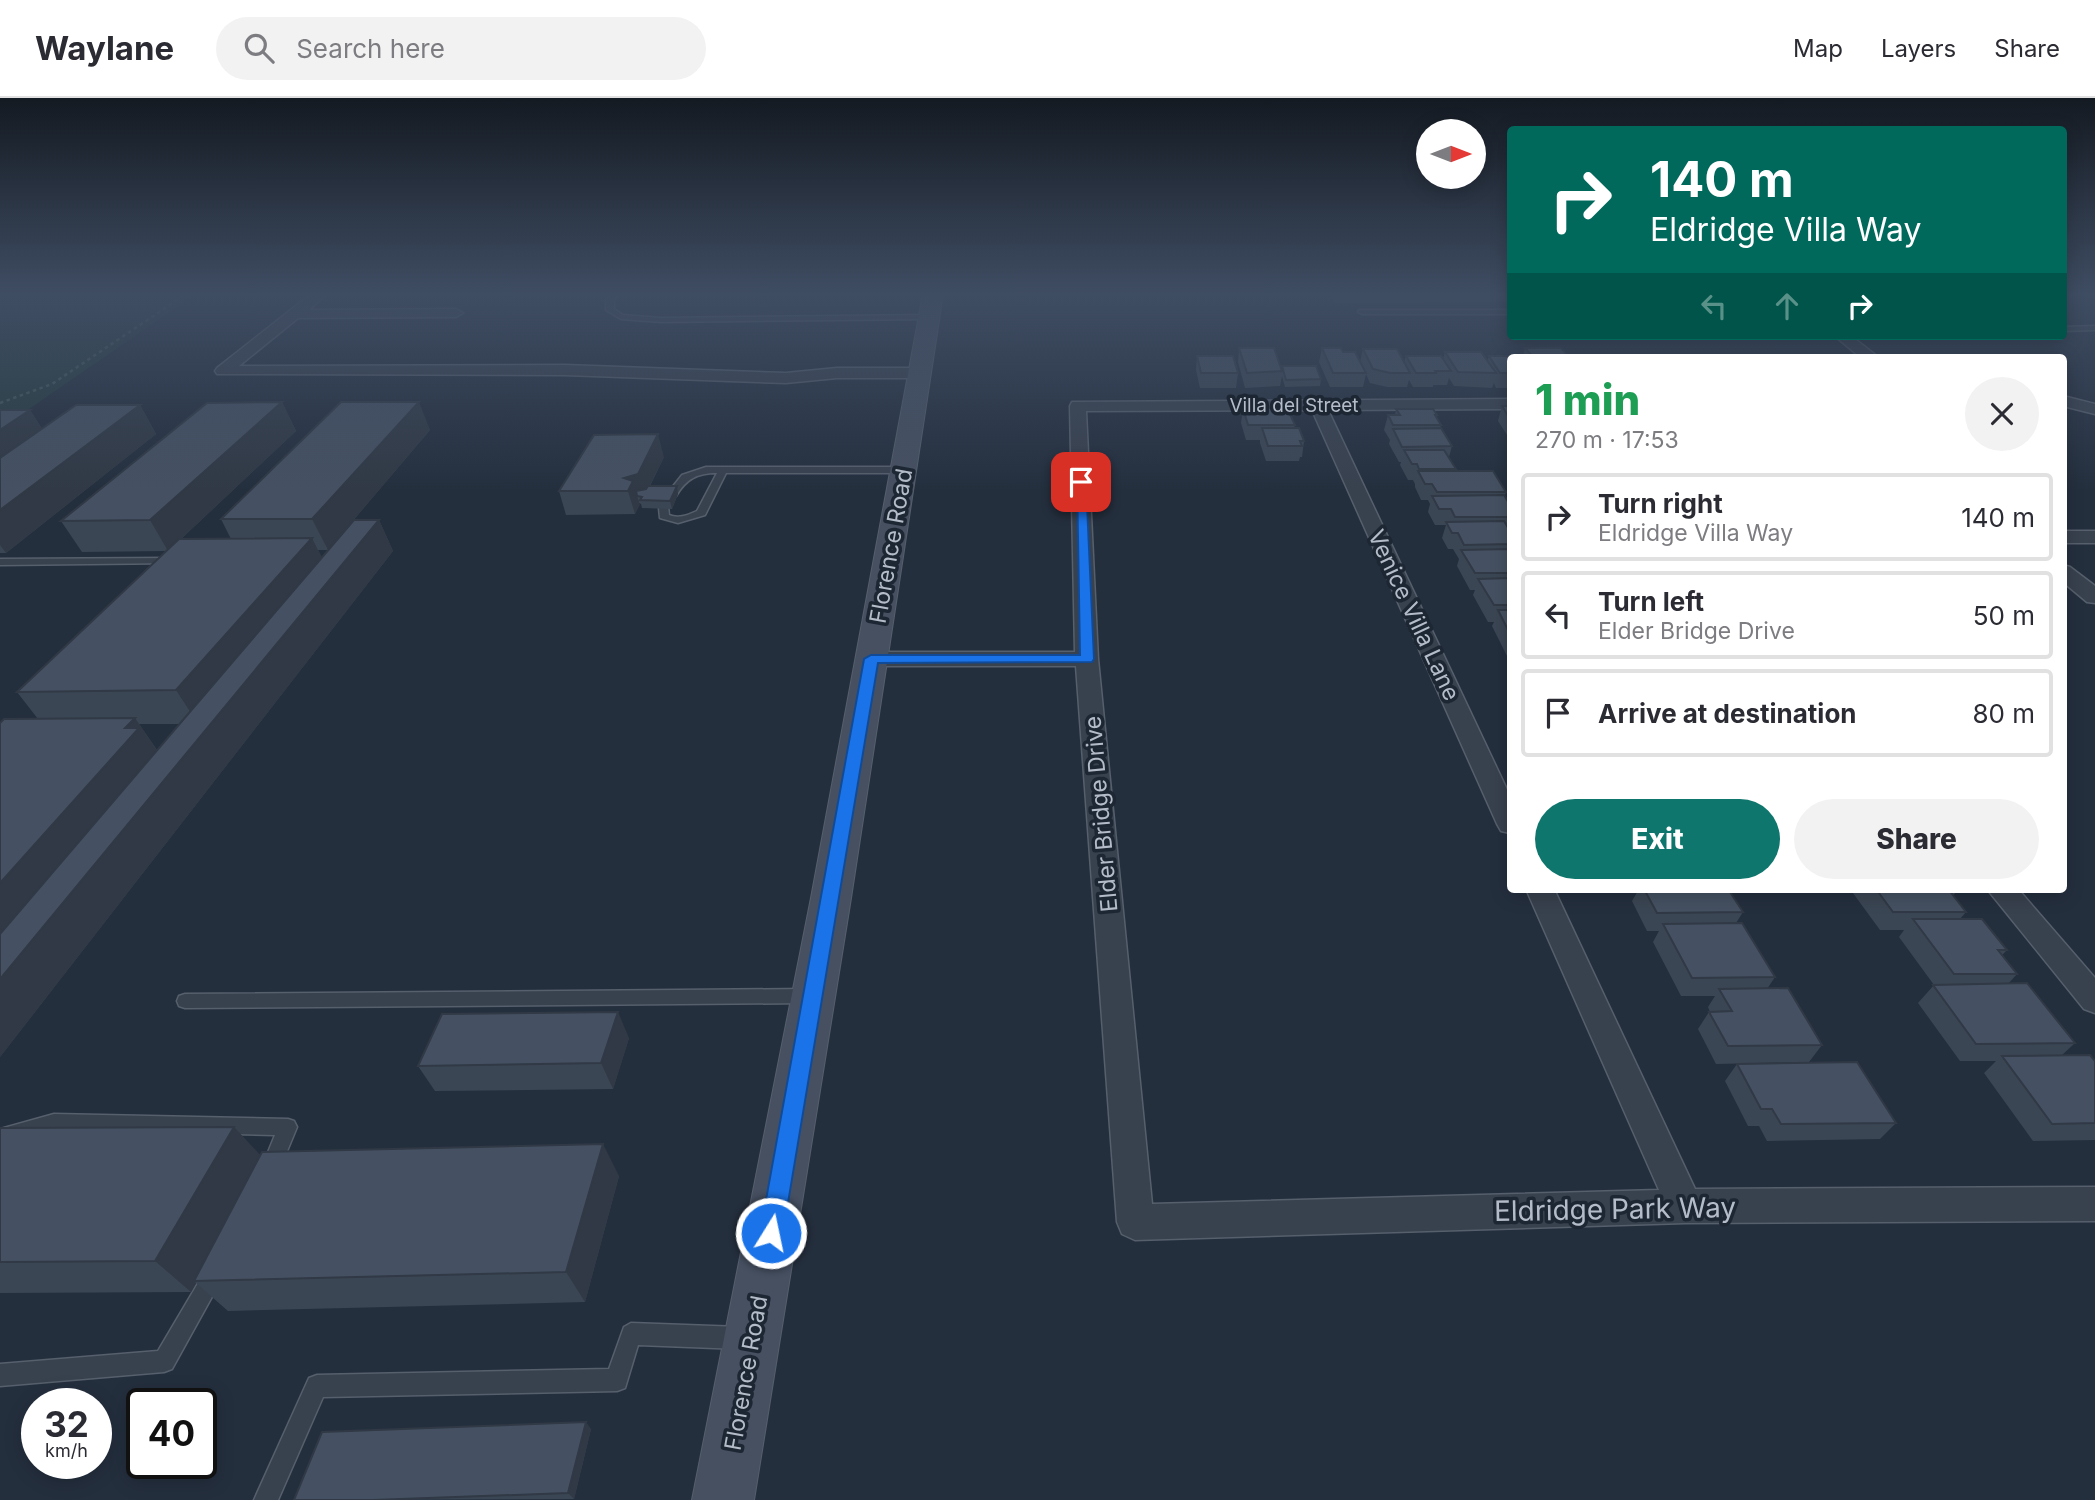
<!DOCTYPE html>
<html lang="en">
<head>
<meta charset="utf-8">
<style>
  :root { --surface:#fff; --page:#f2f2f3; --text:#2b2b33; --muted:#7c7c81; --line:#e1e1e2; --accent:#0f766e }
  body { margin:0; font-family:Inter,sans-serif; background:var(--page); color:var(--text); height:100vh; display:flex; flex-direction:column; font-size:26px; white-space:nowrap }
  * { box-sizing:border-box; margin:0 }
  p { font-size:23px; color:var(--muted) }
  .icon { flex:none; width:38px; height:38px; fill:none; stroke:currentColor; stroke-width:2; stroke-linecap:round; stroke-linejoin:round }
  .map { position:relative; flex:1; overflow:hidden }
  .sheet { position:absolute; left:1507px; top:256px; width:560px; height:539px; display:flex; flex-direction:column; background:var(--surface); border-radius:7px; box-shadow:0 4px 18px #0003 }
  .sheet>* { flex:none }
  .guide { position:absolute; left:1507px; top:28px; width:560px; height:214px; border-radius:7px; box-shadow:0 4px 18px #0003; background:#00695c; color:#fff; overflow:hidden }
  .needle { width:46px; rotate:90deg }
  .fabs { position:absolute; left:1416px; top:21px; display:grid; gap:14px }
  .fabs a { display:grid; place-items:center; width:70px; height:70px; border-radius:50%; background:var(--surface); box-shadow:0 4px 18px #0003; font-size:35px }
  .speed { position:absolute; left:21px; top:1290px; display:flex; gap:14px; font-size:35px; font-weight:700; text-align:center }
  .speed>* { display:grid; place-content:center; width:91px; height:91px; border-radius:50%; background:var(--surface); box-shadow:0 4px 18px #0003; line-height:1 }
  .speed small { font-size:18px; font-weight:400 }
  .speed .limit { border:4px solid #111; border-radius:10px; background:#fff; color:#111 }
  .pin { position:absolute; display:grid; place-items:center; width:60px; height:60px; color:#fff; margin:-30px; border-radius:14px; box-shadow:0 4px 10px #0006 }
  .me { position:absolute; width:77px; margin:-38px; rotate:10deg; stroke-linejoin:round; filter:drop-shadow(0 0 5px #0008) }
  .turn { display:flex; align-items:center; gap:24px; height:147px; padding:0 28px; font-size:32px }
  .turn .icon { width:91px; height:91px; stroke-width:2.5 }
  .turn b { display:block; font-size:49px; line-height:60px }
  .lanes { display:flex; align-items:center; height:66px; padding:0 28px; background:#0003; justify-content:center; gap:35px; direction:ltr }
  .lanes .off { opacity:.35 }
  .round { display:grid; place-items:center; flex:none; width:74px; height:74px; border-radius:37px; background:var(--page) }
  .summary { display:flex; align-items:center; justify-content:space-between; height:119px; padding:0 28px }
  h1 { font-size:42px; font-weight:800; line-height:52px; color:#1e9e55 }
  .cta { display:flex; gap:14px; margin-top:auto; padding:14px 28px }
  .cta a { flex:1; height:80px; border-radius:42px; background:var(--accent); color:#fff; font-size:28px; font-weight:800; line-height:80px; text-align:center }
  .cta a+a { background:var(--page); color:var(--text) }
  ul { padding:0; list-style:none }
  li { display:flex; align-items:center; gap:21px; height:88px; margin:0 14px 10px; padding:0 14px; border:4px solid var(--line); border-radius:7px }
  li div { flex:1 }
  li b { display:block; font-size:26px }
  li em { font-style:normal }
  header { display:flex; align-items:center; gap:42px; box-sizing:border-box; height:98px; padding:0 35px; background:var(--surface); border-bottom:2px solid var(--line) }
  header strong { font-size:33px }
  nav { display:flex; gap:38px; margin-inline-start:auto; font-size:24px }
  .search { width:490px; height:63px; background:var(--page); display:flex; align-items:center; gap:18px; box-sizing:border-box; padding:0 24px; border-radius:38px; color:var(--muted); font-size:26px }
  .map>svg:first-child { display:block }
  .green { fill:#263c3f }
  .lines { fill:none; stroke-linecap:round; stroke-linejoin:round }
  .lane-casing { stroke:#565f6c; stroke-width:3 }
  .street-casing { stroke:#565f6c; stroke-width:3 }
  .secondary-casing { stroke:#565f6c; stroke-width:2 }
  .path { stroke:#44595c; stroke-width:2.5; stroke-dasharray:3.5 3.5; stroke-linecap:butt }
  .lane { fill:#38414e; fill-rule:evenodd }
  .street { fill:#38414e; fill-rule:evenodd }
  .secondary { fill:#465061; fill-rule:evenodd }
  .wall { fill:#3b4654; fill-rule:evenodd }
  .shaded-wall { fill:#303945 }
  .building { fill:#455162; stroke:#303945; stroke-width:2 }
  .route { fill:#1a73e8; stroke:#114b97; stroke-width:2 }
  .labels { text-anchor:middle; dominant-baseline:central; stroke-width:7; stroke-linejoin:round; paint-order:stroke }
  .far-street-label { font-size:19px; fill:#b4bcc9; stroke:#1d2633 }
  .street-label { font-size:23px; fill:#b4bcc9; stroke:#1d2633 }
  .near-street-label { font-size:28px; fill:#b4bcc9; stroke:#1d2633 }
</style>
</head>
<body>
<header>
<strong>Waylane</strong>
<div class="search"><svg class="icon" aria-label="search" viewBox="0 0 24 24"><circle cx="10" cy="10" r="6"/><path d="M15 15l6 6"/></svg>Search here</div>
<nav><a>Map</a><a>Layers</a><a>Share</a></nav>
</header>
<div class="map">
<svg width="2095" height="1402" viewBox="0 0 2095 1402">
  <rect width="100%" height="100%" fill="#242f3e"/>
  <path class="green" d="M 0,196 L 196,196 L 0,331 Z"/>
  <g class="lines">
    <g class="lane-casing">
      <g id="lane">
        <path d="M 612,196 L 619,196 L 614,202 L 614,211 L 623,217 L 661,220 L 929,217 L 933,219 L 929,221 L 661,224 L 621,221 L 606,212 L 606,202 Z"/>
        <path d="M 1359,212 L 1510,212 L 1510,216 L 1362,216 L 1358,214 Z"/>
        <path d="M 2095,228 L 2095,232 L 2063,233 L 2063,229 Z"/>
        <path d="M 706,369 L 905,369 L 910,372 L 905,375 L 726,375 L 705,417 L 678,425 L 660,420 L 659,410 L 664,407 L 668,408 L 669,417 C 679,421 688,417 697,413 L 717,375 C 697,375 686,381 676,398 L 667,396 L 682,377 Z"/>
        <path d="M 173,460 L 177,461 L 177,465 L 0,467 L 0,461 Z"/>
        <path d="M 809,891 L 815,893 L 817,898 L 815,903 L 809,905 L 185,910 L 179,908 L 177,903 L 179,898 L 185,896 Z"/>
        <path d="M 54,1016 L 288,1021 L 294,1023 L 297,1029 L 278,1075 L 271,1078 L 264,1075 L 262,1069 L 275,1037 L 54,1032 L 0,1047 L 0,1031 Z"/>
        <path d="M 214,1167 L 221,1170 L 224,1177 L 172,1271 L 164,1274 L 0,1288 L 0,1266 L 158,1253 L 207,1170 Z"/>
        <path d="M 631,1225 L 740,1229 L 747,1233 L 751,1240 L 747,1247 L 740,1251 L 638,1247 L 625,1290 L 617,1293 L 323,1299 L 278,1402 L 254,1402 L 309,1280 L 317,1277 L 609,1271 L 624,1229 Z"/>
      </g>
    </g>
    <g class="street-casing">
      <g id="street">
        <path d="M 311,196 L 327,196 L 309,212 L 456,211 L 463,215 L 456,219 L 298,220 L 239,268 L 565,267 L 786,275 L 837,270 L 920,270 L 928,275 L 920,280 L 837,280 L 786,285 L 565,277 L 217,276 L 215,273 L 217,270 Z"/>
        <path d="M 1835,238 L 1851,238 L 1878,259 L 1860,259 Z"/>
        <path d="M 2063,298 L 2095,306 L 2095,316 L 2063,308 Z"/>
        <path d="M 1510,301 L 1510,311 L 1328,312 L 1510,698 L 1510,735 L 1501,733 L 1497,726 L 1312,312 L 1086,313 L 1098,561 L 1152,1106 L 1659,1092 L 1526,791 L 1554,791 L 1695,1091 L 2095,1089 L 2095,1123 L 1685,1125 L 1135,1142 L 1122,1136 L 1117,1124 L 1076,568 L 871,568 L 863,566 L 860,561 L 863,556 L 871,554 L 1075,554 L 1070,308 L 1072,304 Z"/>
        <rect x="2063" y="433" width="32" height="12"/>
        <path d="M 2063,467 L 2070,469 L 2095,488 L 2095,505 L 2087,504 L 2063,484 Z"/>
        <path d="M 1987,791 L 2018,791 L 2095,880 L 2095,915 L 2084,911 Z"/>
      </g>
    </g>
    <g class="secondary-casing">
      <path id="secondary" d="M 923,196 L 943,196 L 851,800 L 754,1402 L 692,1402 L 811,800 Z"/>
    </g>
    <path class="path" d="M 0,305 L 52,286 L 186,196"/>
    <use href="#lane" class="lane"/>
    <use href="#street" class="street"/>
    <use href="#secondary" class="secondary"/>
  </g>
  <g class="wall">
    <path d="M 1330,196 L 1510,196 L 1510,204 L 1502,204 L 1498,200 L 1497,204 L 1335,205 Z"/>
    <path d="M 1239,250 L 1281,270 L 1321,281 L 1320,288 L 1285,289 L 1282,278 L 1280,288 L 1245,290 L 1238,264 Z"/>
    <path d="M 1322,250 L 1343,254 L 1360,264 L 1363,251 L 1404,264 L 1406,258 L 1443,261 L 1445,254 L 1487,263 L 1489,258 L 1523,258 L 1525,250 L 1569,259 L 1510,259 L 1510,290 L 1496,290 L 1494,285 L 1492,290 L 1454,288 L 1449,280 L 1447,287 L 1433,287 L 1433,289 L 1413,289 L 1409,282 L 1407,289 L 1387,289 L 1370,285 L 1366,276 L 1363,289 L 1330,289 L 1319,264 Z"/>
    <path d="M 1197,258 L 1238,275 L 1236,290 L 1200,290 L 1196,272 Z"/>
    <path d="M 282,304 L 296,333 L 181,441 L 231,441 L 221,421 L 430,332 L 328,452 L 318,452 L 322,460 L 379,422 L 393,453 L 0,959 L 38,621 L 17,594 L 166,453 L 82,454 L 61,423 ZM 139,626 L 180,626 L 157,652 Z"/>
    <path d="M 140,307 L 156,336 L 6,455 L 0,455 L 0,312 L 30,312 L 42,331 Z"/>
    <path d="M 1502,308 L 1510,308 L 1510,340 L 1509,340 L 1498,323 Z"/>
    <path d="M 1243,310 L 1295,327 L 1294,330 L 1304,343 L 1302,359 L 1300,359 L 1299,363 L 1266,363 L 1260,345 L 1260,342 L 1246,342 L 1241,325 Z"/>
    <path d="M 1396,311 L 1437,317 L 1437,320 L 1441,327 L 1440,330 L 1452,348 L 1449,359 L 1456,371 L 1455,373 L 1506,394 L 1505,398 L 1510,407 L 1510,558 L 1507,558 L 1492,528 L 1494,524 L 1488,524 L 1473,497 L 1475,492 L 1470,492 L 1457,468 L 1459,461 L 1453,451 L 1448,451 L 1442,440 L 1446,427 L 1435,427 L 1428,414 L 1430,406 L 1428,402 L 1421,402 L 1415,389 L 1415,386 L 1413,382 L 1408,382 L 1400,367 L 1401,364 L 1399,364 L 1389,346 L 1390,342 L 1384,332 L 1388,317 L 1395,317 Z"/>
    <path d="M 664,359 L 650,388 L 677,388 L 678,396 L 672,411 L 642,410 L 641,406 L 639,405 L 635,416 L 566,417 L 559,393 Z"/>
    <path d="M 1639,791 L 1728,791 L 1743,814 L 1736,825 L 1775,879 L 1767,891 L 1822,947 L 1809,964 L 1716,966 L 1698,931 L 1709,914 L 1710,914 L 1708,909 L 1715,898 L 1681,898 L 1653,844 L 1659,833 L 1647,833 L 1632,803 Z"/>
    <path d="M 1850,791 L 1957,791 L 1957,792 L 1953,798 L 1966,814 L 1960,821 L 2007,852 L 2002,857 L 2017,876 L 2008,886 L 2075,945 L 2062,957 L 2095,963 L 2095,1042 L 2033,1043 L 1984,975 L 1996,963 L 1960,963 L 1918,905 L 1934,887 L 1899,839 L 1904,832 L 1880,832 Z"/>
    <path d="M 629,940 L 613,991 L 435,993 L 418,968 Z"/>
    <path d="M 1737,966 L 1896,1025 L 1880,1041 L 1767,1043 L 1759,1028 L 1748,1028 L 1725,983 Z"/>
    <path d="M 234,1029 L 260,1058 L 619,1078 L 585,1204 L 228,1213 L 196,1185 L 191,1194 L 0,1195 L 0,1030 Z"/>
    <path d="M 591,1331 L 574,1401 L 294,1402 Z"/>
  </g>
  <g class="shaded-wall">
    <path d="M 282,304 L 296,333 L 168,453 L 150,422 Z"/>
    <path d="M 419,304 L 430,332 L 328,452 L 312,421 Z"/>
    <path d="M 140,307 L 156,336 L 6,455 L 0,447 L 0,412 Z"/>
    <path d="M 30,312 L 44,334 L 0,365 L 0,332 Z"/>
    <path d="M 658,336 L 664,359 L 644,399 L 637,398 L 640,407 L 635,416 L 624,380 Z"/>
    <path d="M 677,388 L 678,396 L 672,411 L 670,403 Z"/>
    <path d="M 379,422 L 393,453 L 0,959 L 0,881 Z"/>
    <path d="M 312,440 L 328,472 L 198,626 L 176,592 Z"/>
    <path d="M 135,620 L 158,654 L 0,857 L 0,785 L 125,630 Z"/>
    <path d="M 618,914 L 629,940 L 613,991 L 601,965 Z"/>
    <path d="M 234,1029 L 264,1061 L 194,1183 L 196,1185 L 191,1194 L 155,1163 Z"/>
    <path d="M 603,1046 L 619,1078 L 585,1204 L 566,1174 Z"/>
    <path d="M 586,1324 L 591,1331 L 574,1401 L 568,1395 Z"/>
  </g>
  <g class="building">
    <path d="M 1239,250 L 1274,250 L 1282,273 L 1247,275 Z"/>
    <path d="M 1322,250 L 1341,250 L 1343,254 L 1355,254 L 1366,275 L 1333,275 Z"/>
    <path d="M 1525,250 L 1561,250 L 1569,259 L 1533,259 Z"/>
    <path d="M 1363,251 L 1397,251 L 1410,275 L 1390,275 L 1373,271 Z"/>
    <path d="M 1445,254 L 1481,254 L 1496,275 L 1458,274 Z"/>
    <path d="M 1197,258 L 1233,258 L 1238,275 L 1201,275 Z"/>
    <path d="M 1406,258 L 1441,258 L 1451,273 L 1435,273 L 1436,275 L 1416,275 Z"/>
    <path d="M 1489,258 L 1524,258 L 1524,259 L 1510,259 L 1510,275 L 1500,275 Z"/>
    <path d="M 1282,268 L 1316,268 L 1321,281 L 1286,282 Z"/>
    <path d="M 282,304 L 150,422 L 61,423 L 207,305 Z"/>
    <path d="M 341,304 L 419,304 L 312,421 L 221,421 Z"/>
    <path d="M 76,307 L 140,307 L 0,412 L 0,360 Z"/>
    <path d="M 1502,308 L 1510,308 L 1510,321 Z"/>
    <path d="M 1243,310 L 1287,310 L 1295,327 L 1248,327 Z"/>
    <path d="M 1396,311 L 1433,311 L 1437,317 L 1435,317 L 1441,327 L 1393,327 L 1388,317 L 1400,317 Z"/>
    <path d="M 0,312 L 30,312 L 0,332 Z"/>
    <path d="M 1262,330 L 1299,330 L 1304,343 L 1300,343 L 1302,348 L 1268,348 Z"/>
    <path d="M 1441,330 L 1452,348 L 1402,349 L 1393,331 Z"/>
    <path d="M 658,336 L 638,376 L 624,380 L 633,383 L 628,393 L 559,393 L 594,337 Z"/>
    <path d="M 1404,352 L 1444,352 L 1456,371 L 1419,371 L 1417,366 L 1412,366 Z"/>
    <path d="M 1418,373 L 1493,373 L 1506,394 L 1437,394 L 1432,386 L 1425,386 Z"/>
    <path d="M 648,388 L 677,388 L 670,403 L 640,402 L 642,399 L 637,398 L 636,393 L 646,391 Z"/>
    <path d="M 1504,397 L 1510,407 L 1510,419 L 1455,419 L 1451,411 L 1439,411 L 1432,398 Z"/>
    <path d="M 354,422 L 379,422 L 0,881 L 0,836 Z"/>
    <path d="M 1504,423 L 1510,433 L 1510,446 L 1464,447 L 1458,435 L 1452,435 L 1446,424 Z"/>
    <path d="M 312,440 L 176,592 L 17,594 L 179,441 Z"/>
    <path d="M 1510,451 L 1510,475 L 1475,475 L 1461,452 Z"/>
    <path d="M 1510,480 L 1510,507 L 1494,507 L 1478,481 Z"/>
    <path d="M 1498,512 L 1510,512 L 1510,536 Z"/>
    <path d="M 135,620 L 125,630 L 139,630 L 0,785 L 0,625 L 4,621 Z"/>
    <path d="M 1644,791 L 1728,791 L 1743,814 L 1657,815 Z"/>
    <path d="M 1876,791 L 1957,791 L 1957,792 L 1949,792 L 1966,814 L 1893,814 Z"/>
    <path d="M 1913,821 L 1982,821 L 2007,852 L 1998,852 L 2017,876 L 1954,876 Z"/>
    <path d="M 1742,825 L 1775,879 L 1692,880 L 1663,826 Z"/>
    <path d="M 2027,885 L 2075,945 L 1976,946 L 1933,887 Z"/>
    <path d="M 1788,890 L 1822,947 L 1728,948 L 1709,914 L 1732,913 L 1719,891 Z"/>
    <path d="M 618,914 L 601,965 L 418,968 L 442,916 Z"/>
    <path d="M 2090,957 L 2095,963 L 2095,1025 L 2052,1026 L 2002,958 Z"/>
    <path d="M 1857,964 L 1896,1025 L 1781,1026 L 1772,1011 L 1761,1011 L 1737,966 Z"/>
    <path d="M 234,1029 L 155,1163 L 0,1164 L 0,1030 Z"/>
    <path d="M 603,1046 L 566,1174 L 194,1183 L 262,1054 Z"/>
    <path d="M 586,1324 L 568,1395 L 373,1402 L 294,1402 L 322,1334 Z"/>
  </g>
  <linearGradient id="sky" x2="0" y2="1"><stop stop-color="#141a22"/><stop offset="0.5" stop-color="#3f4d63"/><stop offset="1" stop-color="#3f4d63" stop-opacity="0"/></linearGradient>
  <rect width="2095" height="393" fill="url(#sky)"/>
  <path class="route" d="M 1077,382 L 1086,384 L 1094,561 L 1092,564 L 878,565 L 783,1135 L 779,1142 L 771,1145 L 763,1142 L 760,1135 L 864,561 L 871,557 L 1080,557 Z"/>
  <g class="labels">
    <g class="far-street-label">
      <text x="1294" y="307">Villa del Street</text>
    </g>
    <g class="street-label">
      <text transform="translate(891 448) rotate(-80)">Florence Road</text>
      <text transform="translate(1414 517) rotate(65)">Venice Villa Lane</text>
      <text transform="translate(1101 716) rotate(-95)">Elder Bridge Drive</text>
      <text transform="translate(746 1275) rotate(-80)">Florence Road</text>
    </g>
    <g class="near-street-label">
      <text transform="translate(1615 1111) rotate(-1)">Eldridge Park Way</text>
    </g>
  </g>
</svg>
<div class="fabs">
<a><svg class="needle" viewBox="-14 -14 28 28"><path d="M0-13l5 13h-10z" fill="#e53935"/><path d="M0 13l5-13h-10z" fill="#7c7c81"/></svg></a>
</div>
<div class="speed"><div>32<small>km/h</small></div><div class="limit">40</div></div>
<div class="pin" style="left:1081px;top:384px;background:#d93025"><svg class="icon" aria-label="arrive" viewBox="0 0 24 24"><path d="M6 21V4h12l-3 4 3 4H6"/></svg></div>
<svg class="me" style="left:771px;top:1135px" viewBox="-20 -20 40 40"><circle r="17" fill="#1a73e8" stroke="#fff" stroke-width="3"/><path d="M0-11L8 9 0 5-8 9z" fill="#fff"/></svg>
<div class="guide">
<div class="turn"><svg class="icon" aria-label="right" viewBox="0 0 24 24"><path d="M7 20v-9h11M14 6l5 5-5 5"/></svg><div><b>140 m</b>Eldridge Villa Way</div></div>
<div class="lanes"><svg class="icon off" aria-label="left" viewBox="0 0 24 24"><path d="M17 20v-9H6M10 6l-5 5 5 5"/></svg><svg class="icon off" aria-label="ahead" viewBox="0 0 24 24"><path d="M12 20V5M6 11l6-6 6 6"/></svg><svg class="icon" aria-label="right" viewBox="0 0 24 24"><path d="M7 20v-9h11M14 6l5 5-5 5"/></svg></div>
</div>
<section class="sheet">
<div class="summary"><div><h1>1 min</h1><p>270 m · 17:53</p></div><a class="round"><svg class="icon" aria-label="close" viewBox="0 0 24 24"><path d="M6 6l12 12M18 6L6 18"/></svg></a></div>
<ul>
<li><svg class="icon" aria-label="right" viewBox="0 0 24 24"><path d="M7 20v-9h11M14 6l5 5-5 5"/></svg><div><b>Turn right</b><p>Eldridge Villa Way</p></div><em>140 m</em></li>
<li><svg class="icon" aria-label="left" viewBox="0 0 24 24"><path d="M17 20v-9H6M10 6l-5 5 5 5"/></svg><div><b>Turn left</b><p>Elder Bridge Drive</p></div><em>50 m</em></li>
<li><svg class="icon" aria-label="arrive" viewBox="0 0 24 24"><path d="M6 21V4h12l-3 4 3 4H6"/></svg><div><b>Arrive at destination</b></div><em>80 m</em></li>
</ul>
<div class="cta"><a>Exit</a><a>Share</a></div>
</section>
</div>
</body>
</html>
